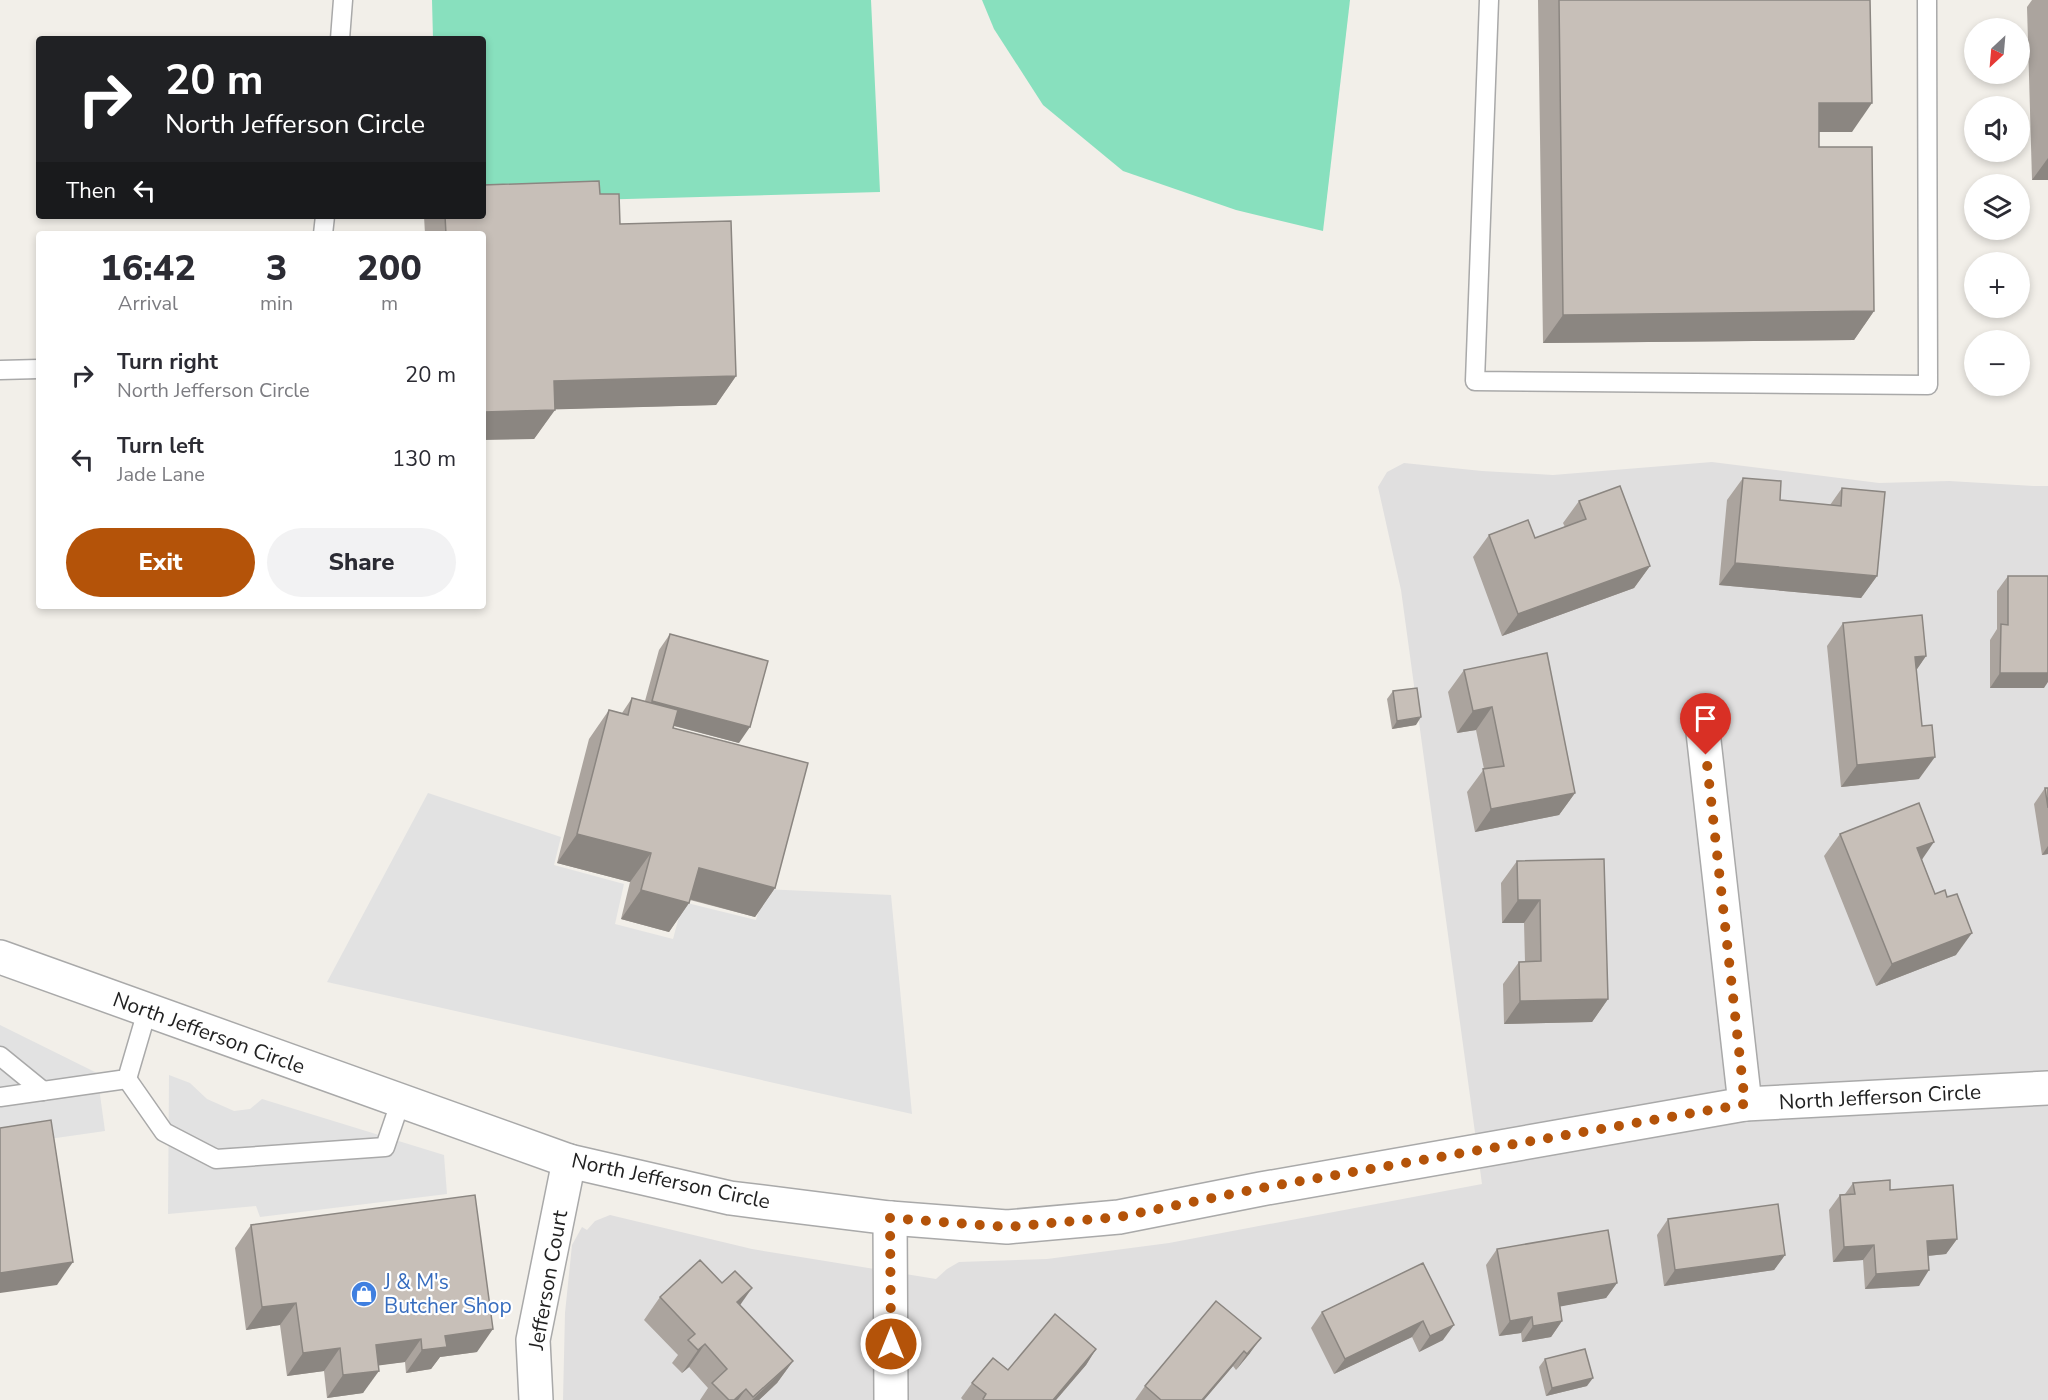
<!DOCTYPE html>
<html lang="en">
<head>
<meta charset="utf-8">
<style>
  :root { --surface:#fff; --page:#f2f2f3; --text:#2b2b33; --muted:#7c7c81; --accent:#b45309 }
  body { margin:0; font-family:"Nunito Sans",sans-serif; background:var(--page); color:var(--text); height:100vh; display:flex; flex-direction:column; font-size:22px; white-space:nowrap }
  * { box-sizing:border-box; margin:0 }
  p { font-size:20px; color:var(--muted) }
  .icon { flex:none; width:33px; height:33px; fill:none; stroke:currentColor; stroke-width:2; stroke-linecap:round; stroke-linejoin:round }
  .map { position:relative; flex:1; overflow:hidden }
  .details { position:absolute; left:36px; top:231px; width:450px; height:378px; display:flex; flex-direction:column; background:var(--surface); border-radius:6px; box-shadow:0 3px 9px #0003 }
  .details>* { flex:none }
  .banner { position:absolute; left:36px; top:36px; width:450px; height:183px; border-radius:6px; box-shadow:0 3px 9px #0003; background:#202124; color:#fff; overflow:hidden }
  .needle { width:39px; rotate:206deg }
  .controls { position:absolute; left:1964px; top:18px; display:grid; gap:12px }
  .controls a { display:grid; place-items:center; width:66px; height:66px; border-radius:50%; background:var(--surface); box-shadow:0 3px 9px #0003; font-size:30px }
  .pin { position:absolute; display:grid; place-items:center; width:51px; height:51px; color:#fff; margin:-62px -26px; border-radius:50% 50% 50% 0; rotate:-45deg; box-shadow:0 0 6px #0007 }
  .pin .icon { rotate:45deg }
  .me { position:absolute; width:66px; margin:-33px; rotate:0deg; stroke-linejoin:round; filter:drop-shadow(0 0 4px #0008) }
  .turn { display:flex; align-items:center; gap:21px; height:126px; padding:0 30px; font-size:27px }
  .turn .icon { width:78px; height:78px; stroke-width:2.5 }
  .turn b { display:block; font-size:42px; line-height:51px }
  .then { display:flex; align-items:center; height:57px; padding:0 30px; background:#0003; gap:12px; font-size:22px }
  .eta { display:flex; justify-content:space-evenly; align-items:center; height:102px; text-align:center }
  .eta b { font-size:36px; font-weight:800; line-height:42px }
  .primary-button { display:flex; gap:12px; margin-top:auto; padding:12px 30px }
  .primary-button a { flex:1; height:69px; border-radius:36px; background:var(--accent); color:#fff; font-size:24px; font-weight:800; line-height:69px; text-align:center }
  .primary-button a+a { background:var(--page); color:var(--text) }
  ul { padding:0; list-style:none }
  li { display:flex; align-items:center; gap:18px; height:84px; padding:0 30px }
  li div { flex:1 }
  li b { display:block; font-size:22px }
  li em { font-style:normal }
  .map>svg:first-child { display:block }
  .residential { fill:#e0dfdf }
  .pitch { fill:#88e0be }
  .parking { fill:#e2e2e2 }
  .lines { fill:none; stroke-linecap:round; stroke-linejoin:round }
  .service-casing { stroke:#a9a9a9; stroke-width:21 }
  .minor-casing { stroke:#a9a9a9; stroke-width:36 }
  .service { stroke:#fff; stroke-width:18 }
  .minor { stroke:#fff; stroke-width:33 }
  .wall { fill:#aba49e }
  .shaded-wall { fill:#8b8681 }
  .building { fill:#c7bfb8; stroke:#8b8681; stroke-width:1.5 }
  .route { stroke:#b45309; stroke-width:10; stroke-dasharray:0 18 }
  .labels { text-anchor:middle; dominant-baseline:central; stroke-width:4.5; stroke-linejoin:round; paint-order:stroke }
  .street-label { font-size:21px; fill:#222; stroke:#fff }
  .shop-label { font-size:21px; fill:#366cbe; stroke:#fff; text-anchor:start }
</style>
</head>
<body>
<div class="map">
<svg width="2048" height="1400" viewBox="0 0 2048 1400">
  <rect width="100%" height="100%" fill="#f2efe9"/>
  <path class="residential" d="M 1712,462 L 1879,483 L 1949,481 L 2034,486 L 2048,486 L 2048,1400 L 563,1400 L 565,1313 L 572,1245 L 582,1227 L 587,1230 L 595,1221 L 610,1215 L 752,1249 L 936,1279 L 947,1269 L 959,1262 L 1047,1259 L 1169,1243 L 1482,1184 L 1401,590 L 1378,487 L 1387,472 L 1404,463 L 1482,471 L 1553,475 Z"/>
  <g class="pitch">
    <path d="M 432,0 L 871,0 L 880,192 L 483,203 L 483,39 L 433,39 Z"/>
    <path d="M 982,0 L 1350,0 L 1323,231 L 1236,210 L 1123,171 L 1043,105 L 994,29 Z"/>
  </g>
  <g class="parking">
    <path d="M 428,793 L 561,837 L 554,865 L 624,884 L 615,924 L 673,939 L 683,902 L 756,920 L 764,889 L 891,895 L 912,1114 L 327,982 Z"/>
    <path d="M 0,1025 L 97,1073 L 105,1131 L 0,1146 Z"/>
    <path d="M 169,1075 L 190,1083 L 207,1099 L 234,1111 L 250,1109 L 262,1099 L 444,1155 L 447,1194 L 260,1217 L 256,1206 L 168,1214 Z"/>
  </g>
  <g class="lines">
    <g class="service-casing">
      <g id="service">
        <path d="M 1489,0 L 1475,381 L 1928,385 L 1927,0"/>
        <path d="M 340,39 L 343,0"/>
        <path d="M 323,234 L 325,216"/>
        <path d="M 0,370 L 39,369"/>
        <path d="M 0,1056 L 43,1091"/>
        <path d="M 127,1079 L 164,1132 L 216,1159 L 385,1147 L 401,1100"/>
        <path d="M 0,1097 L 127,1079 L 147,1011"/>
      </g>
    </g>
    <g class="minor-casing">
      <g id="minor">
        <path d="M 1703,732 L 1745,1104"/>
        <path d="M 0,957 L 569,1161 L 730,1198 L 890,1218 L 1007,1227 L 1119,1217 L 1261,1189 L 1745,1104 L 2048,1088"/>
        <path d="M 890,1218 L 891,1400"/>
        <path d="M 536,1400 L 533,1340 L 569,1161"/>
      </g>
    </g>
    <use href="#service" class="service"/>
    <use href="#minor" class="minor"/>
  </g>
  <g class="wall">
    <path d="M 1538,0 L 1870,0 L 1852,132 L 1819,132 L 1819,147 L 1874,311 L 1854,340 L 1543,343 Z"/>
    <path d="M 2032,0 L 2048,0 L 2048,180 L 2032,180 L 2027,7 Z"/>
    <path d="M 600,194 L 620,224 L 736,376 L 716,405 L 555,409 L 534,439 L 483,234 L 425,234 L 424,216 L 483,216 Z"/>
    <path d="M 1743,478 L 1780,500 L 1830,505 L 1842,488 L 1877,576 L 1861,598 L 1719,585 L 1727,500 Z"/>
    <path d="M 1579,501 L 1650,566 L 1634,588 L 1502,636 L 1473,557 L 1489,535 L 1535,538 L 1565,527 L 1563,523 Z"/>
    <path d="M 2008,576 L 2044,688 L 1990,688 L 1990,640 L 1997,629 L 1997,591 Z"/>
    <path d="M 1843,623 L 1926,656 L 1916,670 L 1919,779 L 1841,787 L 1827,646 Z"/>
    <path d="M 670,634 L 739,743 L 674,726 L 673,728 L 775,888 L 755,917 L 690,900 L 689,903 L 669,932 L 621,919 L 630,882 L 557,863 L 589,739 L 609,710 L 622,713 L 632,698 L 645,701 L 659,650 Z"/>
    <path d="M 1464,670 L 1575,793 L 1559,815 L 1475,832 L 1467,792 L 1484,769 L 1476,730 L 1457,733 L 1448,692 Z"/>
    <path d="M 1393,691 L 1416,725 L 1392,729 L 1387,699 Z"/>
    <path d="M 2045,788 L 2048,788 L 2048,854 L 2042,855 L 2034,804 Z"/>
    <path d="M 1840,834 L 1922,860 L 1935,894 L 1947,897 L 1956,955 L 1876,986 L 1824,856 Z"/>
    <path d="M 1517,861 L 1608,999 L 1592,1022 L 1504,1024 L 1503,984 L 1519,962 L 1525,962 L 1524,923 L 1502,923 L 1501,883 Z"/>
    <path d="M 1853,1183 L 1890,1190 L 1957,1239 L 1946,1254 L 1928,1256 L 1919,1286 L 1865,1289 L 1863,1260 L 1833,1262 L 1829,1210 L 1840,1195 L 1845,1194 Z"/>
    <path d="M 1668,1219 L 1785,1255 L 1774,1270 L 1664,1286 L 1657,1235 Z"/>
    <path d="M 251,1225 L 477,1352 L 440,1357 L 431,1369 L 406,1373 L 405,1362 L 378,1365 L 363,1393 L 327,1398 L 324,1371 L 287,1376 L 280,1325 L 246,1330 L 235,1248 Z"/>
    <path d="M 1497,1249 L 1617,1283 L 1606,1298 L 1560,1306 L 1562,1321 L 1551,1337 L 1522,1342 L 1521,1333 L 1499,1336 L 1486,1265 Z"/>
    <path d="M 1423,1263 L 1443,1340 L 1419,1352 L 1412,1337 L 1334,1374 L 1311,1328 L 1322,1312 Z"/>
    <path d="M 660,1297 L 740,1305 L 793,1361 L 777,1383 L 759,1400 L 700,1400 L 708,1388 L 689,1367 L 682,1373 L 672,1363 L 678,1355 L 644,1320 Z"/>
    <path d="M 1216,1301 L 1250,1353 L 1236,1370 L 1233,1366 L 1204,1400 L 1135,1400 L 1145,1386 Z"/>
    <path d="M 1096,1349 L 1086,1365 L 1056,1400 L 963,1400 L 961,1398 L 972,1383 L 1008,1370 Z"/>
    <path d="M 1545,1359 L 1587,1386 L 1546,1396 L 1539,1367 Z"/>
  </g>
  <g class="shaded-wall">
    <path d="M 1819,103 L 1872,103 L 1852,132 L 1798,132 Z"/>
    <path d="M 2048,158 L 2048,180 L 2032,180 Z"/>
    <path d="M 1874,311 L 1854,340 L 1543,343 L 1563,315 Z"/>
    <path d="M 736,376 L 716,405 L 534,410 L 554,381 Z"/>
    <path d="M 555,410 L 534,439 L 483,440 L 483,412 Z"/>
    <path d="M 1735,563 L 1877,576 L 1861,598 L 1719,585 Z"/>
    <path d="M 1650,566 L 1634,588 L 1502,636 L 1518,614 Z"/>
    <path d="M 1926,656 L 1911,678 L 1915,657 Z"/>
    <path d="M 2000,673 L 2048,673 L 2048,682 L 2044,688 L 1990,688 Z"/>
    <path d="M 652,701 L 750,727 L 739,743 L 641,717 Z"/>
    <path d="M 1492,707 L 1476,730 L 1457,733 L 1473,711 Z"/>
    <path d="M 1421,717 L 1416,725 L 1392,729 L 1397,721 Z"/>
    <path d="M 1935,757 L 1919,779 L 1841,787 L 1857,765 Z"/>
    <path d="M 1575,793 L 1559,815 L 1475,832 L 1491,809 Z"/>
    <path d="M 577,834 L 651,853 L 630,882 L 557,863 Z"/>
    <path d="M 1934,842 L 1919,864 L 1917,848 Z"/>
    <path d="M 2048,846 L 2048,854 L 2042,855 Z"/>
    <path d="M 699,868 L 775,888 L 755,917 L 678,896 Z"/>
    <path d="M 641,890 L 689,903 L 669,932 L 621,919 Z"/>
    <path d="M 1518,900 L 1540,900 L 1524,923 L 1502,923 Z"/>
    <path d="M 1972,933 L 1956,955 L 1876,986 L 1892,964 Z"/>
    <path d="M 1608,999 L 1592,1022 L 1504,1024 L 1520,1001 Z"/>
    <path d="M 1957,1239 L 1946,1254 L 1916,1257 L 1927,1241 Z"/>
    <path d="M 1874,1245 L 1863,1260 L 1833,1262 L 1844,1247 Z"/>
    <path d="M 1785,1255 L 1774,1270 L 1664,1286 L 1675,1270 Z"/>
    <path d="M 73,1262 L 57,1285 L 0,1293 L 0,1273 Z"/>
    <path d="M 1929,1270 L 1919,1286 L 1865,1289 L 1876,1274 Z"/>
    <path d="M 1617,1283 L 1606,1298 L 1547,1309 L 1558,1293 Z"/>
    <path d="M 752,1288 L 736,1311 L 737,1302 Z"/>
    <path d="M 296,1303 L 280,1325 L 246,1330 L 262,1307 Z"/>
    <path d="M 1532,1317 L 1521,1333 L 1499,1336 L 1510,1321 Z"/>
    <path d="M 1423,1321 L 1412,1337 L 1334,1374 L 1345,1359 Z"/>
    <path d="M 1562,1321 L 1551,1337 L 1522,1342 L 1533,1326 Z"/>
    <path d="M 1454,1325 L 1443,1340 L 1419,1352 L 1430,1336 Z"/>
    <path d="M 493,1329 L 477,1352 L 440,1357 L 431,1369 L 406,1373 L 422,1350 L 445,1336 Z"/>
    <path d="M 1261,1338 L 1250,1353 L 1236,1370 L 1247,1354 Z"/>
    <path d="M 421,1339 L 405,1362 L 360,1368 L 376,1345 Z"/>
    <path d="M 705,1344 L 689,1367 L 682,1373 L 698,1350 Z"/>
    <path d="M 340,1348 L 324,1371 L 287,1376 L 303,1353 Z"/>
    <path d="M 1096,1349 L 1086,1365 L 1056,1400 L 1053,1400 Z"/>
    <path d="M 1244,1351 L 1233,1366 L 1204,1400 L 1202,1400 Z"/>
    <path d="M 793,1361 L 777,1383 L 759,1400 L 752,1400 Z"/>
    <path d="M 379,1371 L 363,1393 L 327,1398 L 343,1375 Z"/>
    <path d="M 1593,1378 L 1587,1386 L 1546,1396 L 1552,1388 Z"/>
    <path d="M 746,1389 L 738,1400 L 734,1400 Z"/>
  </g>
  <g class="building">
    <path d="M 1559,0 L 1870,0 L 1872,103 L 1819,103 L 1819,147 L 1872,147 L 1874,311 L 1563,315 Z"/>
    <path d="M 599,181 L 600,194 L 619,194 L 620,224 L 731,221 L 736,376 L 554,381 L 555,410 L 483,412 L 483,234 L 446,234 L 445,216 L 483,216 L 483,185 Z"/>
    <path d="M 1743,478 L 1781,481 L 1780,500 L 1841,506 L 1842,488 L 1885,492 L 1877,576 L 1735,563 Z"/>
    <path d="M 1620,486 L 1650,566 L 1518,614 L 1489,535 L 1528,520 L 1535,538 L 1586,519 L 1579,501 Z"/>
    <path d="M 2008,576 L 2048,576 L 2048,673 L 2000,673 L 2001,624 L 2008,625 Z"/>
    <path d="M 1922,615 L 1926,656 L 1915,657 L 1922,726 L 1932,725 L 1935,757 L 1857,765 L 1843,623 Z"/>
    <path d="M 670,634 L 768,661 L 750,727 L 652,701 Z"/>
    <path d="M 1547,653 L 1575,793 L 1491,809 L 1483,769 L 1504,766 L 1492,707 L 1473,711 L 1464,670 Z"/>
    <path d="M 1417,688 L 1421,717 L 1397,721 L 1393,691 Z"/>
    <path d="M 632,698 L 678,710 L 673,728 L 808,763 L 775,888 L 699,868 L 689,903 L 641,890 L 651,853 L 577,834 L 609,710 L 628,715 Z"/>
    <path d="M 2045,788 L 2048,788 L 2048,808 Z"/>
    <path d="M 1919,803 L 1934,842 L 1917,848 L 1935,894 L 1945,890 L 1947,897 L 1957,894 L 1972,933 L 1892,964 L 1840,834 Z"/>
    <path d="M 1604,859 L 1608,999 L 1520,1001 L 1519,962 L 1541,961 L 1540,900 L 1518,900 L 1517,861 Z"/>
    <path d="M 51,1120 L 73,1262 L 0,1273 L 0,1128 Z"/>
    <path d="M 1890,1180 L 1890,1190 L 1953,1185 L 1957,1239 L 1927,1241 L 1929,1270 L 1876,1274 L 1874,1245 L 1844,1247 L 1840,1195 L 1855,1194 L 1853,1183 Z"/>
    <path d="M 475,1195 L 493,1329 L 445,1336 L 447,1347 L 422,1350 L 421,1339 L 376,1345 L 379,1371 L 343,1375 L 340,1348 L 303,1353 L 296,1303 L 262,1307 L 251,1225 Z"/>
    <path d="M 1778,1204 L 1785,1255 L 1675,1270 L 1668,1219 Z"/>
    <path d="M 1608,1230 L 1617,1283 L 1558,1293 L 1562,1321 L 1533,1326 L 1532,1317 L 1510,1321 L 1497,1249 Z"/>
    <path d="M 700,1260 L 722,1283 L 735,1271 L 752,1288 L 737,1302 L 793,1361 L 753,1397 L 746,1389 L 734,1400 L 729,1400 L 712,1383 L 727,1369 L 705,1344 L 698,1350 L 688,1340 L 695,1334 L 660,1297 Z"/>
    <path d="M 1423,1263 L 1454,1325 L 1430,1336 L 1423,1321 L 1345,1359 L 1322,1312 Z"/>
    <path d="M 1216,1301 L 1261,1338 L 1247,1354 L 1244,1351 L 1202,1400 L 1161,1400 L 1145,1386 Z"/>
    <path d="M 1055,1314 L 1096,1349 L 1053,1400 L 984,1400 L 983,1399 L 986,1394 L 972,1383 L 993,1358 L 1008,1370 Z"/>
    <path d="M 1585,1349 L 1593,1378 L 1552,1388 L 1545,1359 Z"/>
  </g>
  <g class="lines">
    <path class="route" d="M 891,1344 L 890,1218 L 1007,1227 L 1119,1217 L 1261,1188 L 1745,1104 L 1706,755"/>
  </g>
  <defs>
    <g id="shop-disc" transform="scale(1.35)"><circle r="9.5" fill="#3f7fe0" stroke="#fff"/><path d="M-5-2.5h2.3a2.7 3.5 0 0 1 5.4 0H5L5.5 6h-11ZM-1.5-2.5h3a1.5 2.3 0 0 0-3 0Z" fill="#fff"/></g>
  </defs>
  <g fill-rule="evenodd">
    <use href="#shop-disc" x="364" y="1294"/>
  </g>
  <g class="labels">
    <g class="street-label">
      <text transform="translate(209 1033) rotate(20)">North Jefferson Circle</text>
      <text transform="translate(1880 1097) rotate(-3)">North Jefferson Circle</text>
      <text transform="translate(671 1181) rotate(12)">North Jefferson Circle</text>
      <text transform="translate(548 1280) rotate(-80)">Jefferson Court</text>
    </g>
    <g class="shop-label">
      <text x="384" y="1282">J &amp; M's<tspan x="384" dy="24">Butcher Shop</tspan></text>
    </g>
  </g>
</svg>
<div class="controls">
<a><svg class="needle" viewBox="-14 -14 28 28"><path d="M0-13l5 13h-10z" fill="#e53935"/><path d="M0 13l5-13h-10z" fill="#7c7c81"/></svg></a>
<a><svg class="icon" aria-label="sound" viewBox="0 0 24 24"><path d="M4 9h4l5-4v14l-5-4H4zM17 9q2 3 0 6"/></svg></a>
<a><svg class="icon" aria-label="layers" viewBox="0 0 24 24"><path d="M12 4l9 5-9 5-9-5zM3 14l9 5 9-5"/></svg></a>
<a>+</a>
<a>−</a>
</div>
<div class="pin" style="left:1706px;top:755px;background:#d93025"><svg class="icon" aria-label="arrive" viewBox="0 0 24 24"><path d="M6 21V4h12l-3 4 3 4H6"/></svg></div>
<svg class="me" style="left:891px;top:1344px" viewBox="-20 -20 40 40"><circle r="17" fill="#b45309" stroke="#fff" stroke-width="3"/><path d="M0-11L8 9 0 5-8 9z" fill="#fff"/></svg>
<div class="banner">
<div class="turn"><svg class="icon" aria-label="right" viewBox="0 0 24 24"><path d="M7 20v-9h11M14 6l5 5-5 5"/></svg><div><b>20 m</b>North Jefferson Circle</div></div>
<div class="then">Then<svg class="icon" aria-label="left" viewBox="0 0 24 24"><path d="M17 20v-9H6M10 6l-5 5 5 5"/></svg></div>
</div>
<section class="details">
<div class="eta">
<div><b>16:42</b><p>Arrival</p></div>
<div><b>3</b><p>min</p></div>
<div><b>200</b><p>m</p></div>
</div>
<ul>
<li><svg class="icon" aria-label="right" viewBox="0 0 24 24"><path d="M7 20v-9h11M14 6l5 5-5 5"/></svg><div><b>Turn right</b><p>North Jefferson Circle</p></div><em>20 m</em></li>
<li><svg class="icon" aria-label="left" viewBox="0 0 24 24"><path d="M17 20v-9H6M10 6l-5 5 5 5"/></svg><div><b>Turn left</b><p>Jade Lane</p></div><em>130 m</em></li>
</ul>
<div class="primary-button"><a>Exit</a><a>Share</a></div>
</section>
</div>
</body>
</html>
